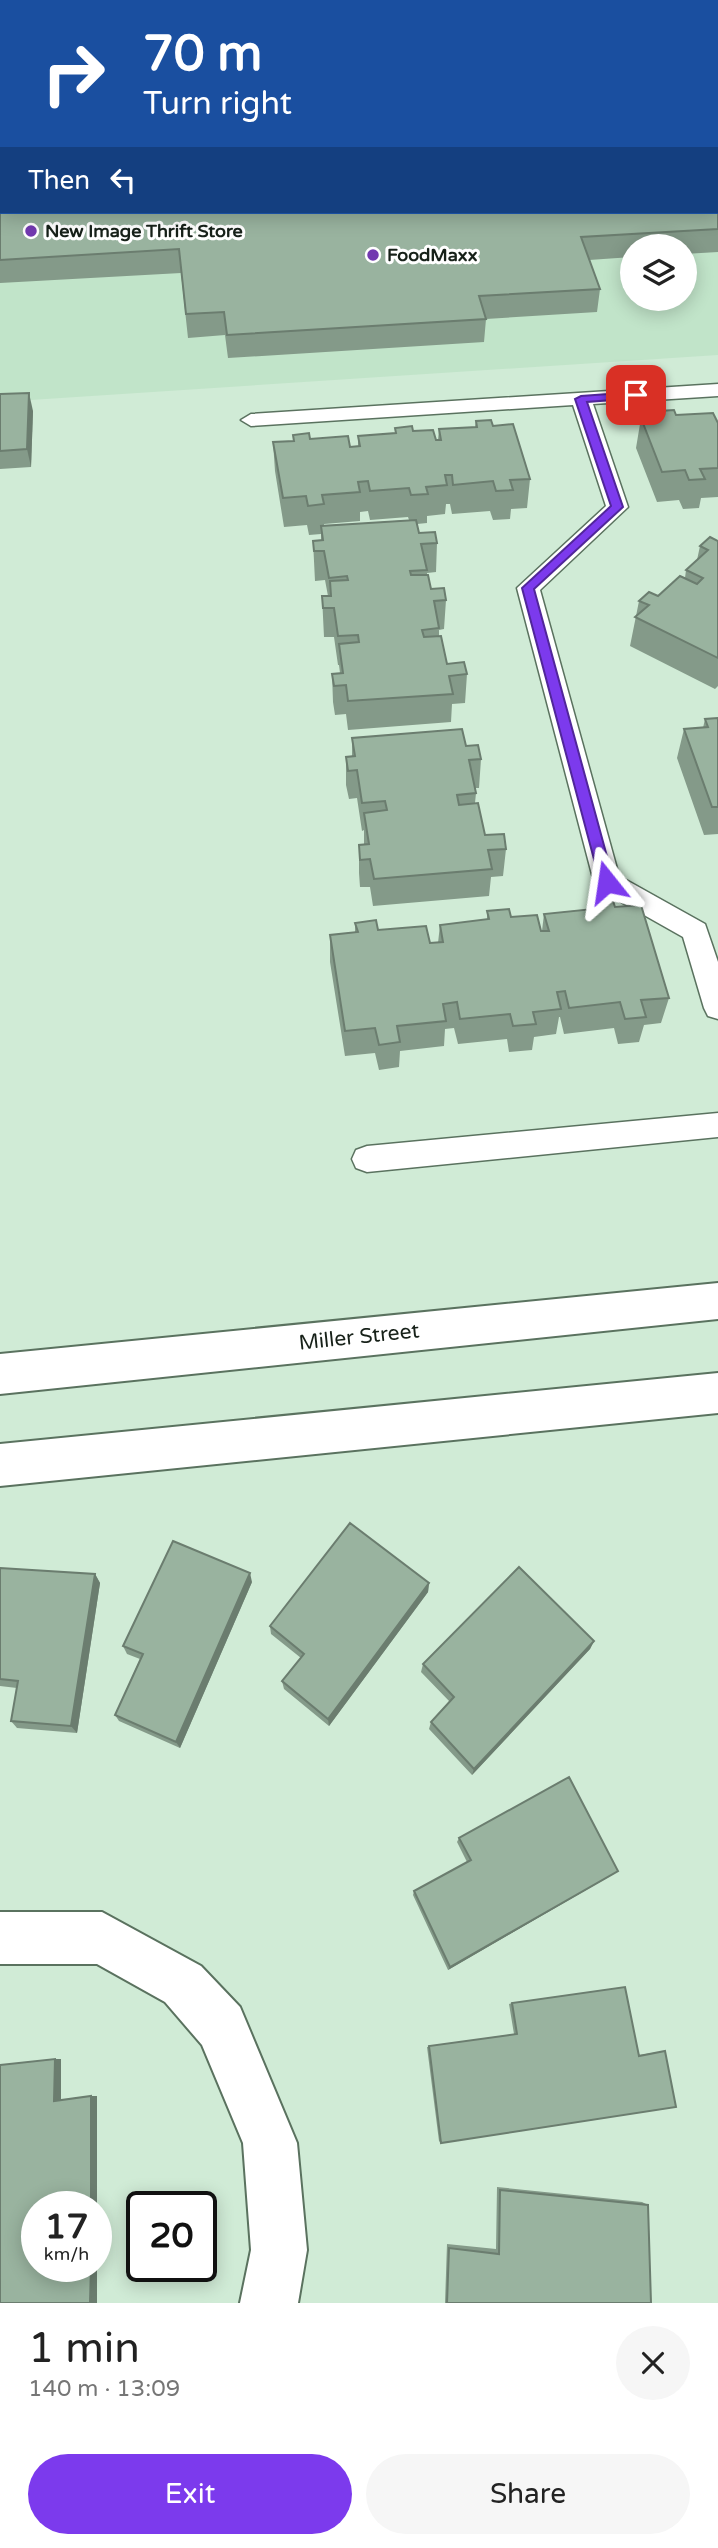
<!DOCTYPE html>
<html lang="en">
<head>
<meta charset="utf-8">
<style>
  :root { --surface:#fff; --page:#f6f6f6; --text:#222; --muted:#767676; --accent:#7c3aed }
  body { margin:0; font-family:"Varela Round",sans-serif; background:var(--page); color:var(--text); height:100vh; display:flex; flex-direction:column; font-size:26px; white-space:nowrap }
  * { box-sizing:border-box; margin:0 }
  p { font-size:23px; color:var(--muted) }
  .icon { flex:none; width:38px; height:38px; fill:none; stroke:currentColor; stroke-width:2; stroke-linecap:round; stroke-linejoin:round }
  .map { position:relative; height:2303px; overflow:hidden }
  .panel { display:flex; flex-direction:column; background:var(--surface); flex:1 }
  .panel>* { flex:none }
  .banner { position:absolute; left:0px; top:0px; width:719px; height:214px; box-shadow:0 4px 18px #0003; background:#1a4fa0; color:#fff; overflow:hidden }
  .controls { position:absolute; left:620px; top:234px; display:grid; gap:14px }
  .controls a { display:grid; place-items:center; width:77px; height:77px; border-radius:50%; background:var(--surface); box-shadow:0 4px 18px #0003; font-size:35px }
  .speed { position:absolute; left:21px; top:2191px; display:flex; gap:14px; font-size:35px; font-weight:700; text-align:center }
  .speed>* { display:grid; place-content:center; width:91px; height:91px; border-radius:50%; background:var(--surface); box-shadow:0 4px 18px #0003; line-height:1 }
  .speed small { font-size:18px; font-weight:400 }
  .speed .limit { border:4px solid #111; border-radius:10px; background:#fff; color:#111 }
  .pin { position:absolute; display:grid; place-items:center; width:60px; height:60px; color:#fff; margin:-30px; border-radius:14px; box-shadow:0 4px 10px #0006 }
  .me { position:absolute; width:77px; margin:-38px; rotate:345deg; stroke-linejoin:round; filter:drop-shadow(0 0 5px #0008) }
  .turn { display:flex; align-items:center; gap:24px; height:147px; padding:0 28px; font-size:32px }
  .turn .icon { width:91px; height:91px; stroke-width:2.5 }
  .turn b { display:block; font-size:49px; line-height:60px }
  .then { display:flex; align-items:center; height:66px; padding:0 28px; background:#0003; gap:14px; font-size:26px }
  .round { display:grid; place-items:center; flex:none; width:74px; height:74px; border-radius:37px; background:var(--page) }
  .overview { display:flex; align-items:center; justify-content:space-between; height:119px; padding:0 28px }
  h1 { font-size:42px; font-weight:600; line-height:52px }
  .action { display:flex; gap:14px; margin-top:auto; padding:14px 28px }
  .action a { flex:1; height:80px; border-radius:42px; background:var(--accent); color:#fff; font-size:28px; font-weight:600; line-height:80px; text-align:center }
  .action a+a { background:var(--page); color:var(--text) }
  .map>svg:first-child { display:block }
  .built { fill:#c1e4c9; fill-rule:evenodd }
  .lines { fill:none; stroke-linecap:round; stroke-linejoin:round }
  .lane-casing { stroke:#5a725f; stroke-width:3 }
  .street-casing { stroke:#5a725f; stroke-width:4 }
  .secondary-casing { stroke:#5a725f; stroke-width:4 }
  .lane { fill:#fff; fill-rule:evenodd }
  .street { fill:#fff; fill-rule:evenodd }
  .secondary { fill:#fff; fill-rule:evenodd }
  .wall { fill:#849a89; fill-rule:evenodd }
  .shaded-wall { fill:#6b7d6f }
  .building { fill:#99b39f; stroke:#6b7d6f; stroke-width:2 }
  .route { fill:#7c3aed; stroke:#51269a; stroke-width:2 }
  .poi-dot { fill:#7239b0; stroke:#fff; stroke-width:2.5 }
  .labels { text-anchor:middle; dominant-baseline:central; stroke-width:6; stroke-linejoin:round; paint-order:stroke }
  .far-poi-label { font-size:18px; font-weight:bold; fill:#172119; stroke:#fff; text-anchor:start }
  .street-label { font-size:21px; fill:#172119; stroke:#fff }
</style>
</head>
<body>
<div class="map">
<svg width="718" height="2303" viewBox="0 0 718 2303">
  <rect width="100%" height="100%" fill="#d0ebd6"/>
  <path class="built" d="M 108,0 L 718,0 L 718,355 L 0,402 L 0,6 L 2,212 L 718,212 L 718,2 L 76,2 ZM 632,247 L 684,247 L 684,299 L 632,299 Z"/>
  <g class="lines">
    <g class="lane-casing">
      <g id="lane">
        <path d="M 312,0 L 328,0 L 328,2 L 313,2 Z"/>
        <rect x="374" y="0" width="16" height="2"/>
        <path d="M 2,70 L 2,80 L 0,81 L 0,71 Z"/>
        <rect x="0" y="182" width="2" height="10"/>
        <path d="M 718,384 L 718,396 L 593,404 L 628,507 L 540,590 L 619,876 L 705,924 L 718,962 L 718,1019 L 708,1016 L 704,1008 L 683,937 L 598,889 L 594,882 L 517,588 L 606,506 L 573,405 L 251,426 L 241,420 L 251,414 Z"/>
        <path d="M 718,1113 L 718,1137 L 367,1172 L 356,1168 L 352,1159 L 356,1150 L 367,1146 Z"/>
      </g>
    </g>
    <g class="street-casing">
      <path id="street" d="M 0,1912 L 102,1912 L 201,1966 L 240,2007 L 297,2143 L 307,2250 L 298,2303 L 240,2303 L 251,2250 L 243,2143 L 202,2045 L 165,2002 L 97,1964 L 0,1964 Z"/>
    </g>
    <g class="secondary-casing">
      <g id="secondary">
        <path d="M 718,1283 L 718,1319 L 0,1394 L 0,1354 Z"/>
        <path d="M 718,1373 L 718,1413 L 0,1486 L 0,1444 Z"/>
      </g>
    </g>
    <use href="#lane" class="lane"/>
    <use href="#street" class="street"/>
    <use href="#secondary" class="secondary"/>
  </g>
  <g class="wall">
    <path d="M 646,0 L 671,0 L 670,2 L 647,2 Z"/>
    <path d="M 718,162 L 718,252 L 684,254 L 684,247 L 632,247 L 632,257 L 589,260 L 600,289 L 597,312 L 486,319 L 484,342 L 228,358 L 225,335 L 188,338 L 181,273 L 0,283 L 0,189 Z"/>
    <path d="M 0,394 L 33,411 L 31,467 L 0,469 Z"/>
    <path d="M 659,411 L 718,423 L 718,497 L 701,498 L 699,508 L 683,509 L 679,500 L 657,502 L 636,448 L 641,418 L 658,417 Z"/>
    <path d="M 476,421 L 493,426 L 530,479 L 527,508 L 511,509 L 510,519 L 493,520 L 490,511 L 452,514 L 450,504 L 446,504 L 445,514 L 427,516 L 427,523 L 417,524 L 419,533 L 437,543 L 436,572 L 427,573 L 427,575 L 431,589 L 446,600 L 444,629 L 439,630 L 439,636 L 447,664 L 467,674 L 465,703 L 452,704 L 451,722 L 348,730 L 346,714 L 335,715 L 333,702 L 332,674 L 340,673 L 339,665 L 338,665 L 334,637 L 324,637 L 322,596 L 328,596 L 325,580 L 315,581 L 313,541 L 321,540 L 321,534 L 309,535 L 307,525 L 284,527 L 275,471 L 273,442 L 294,441 L 293,435 L 310,439 L 350,447 L 358,446 L 358,436 L 395,433 L 395,428 L 413,431 L 436,440 L 438,440 L 439,429 L 475,427 ZM 368,511 L 370,520 L 408,517 L 409,520 L 324,526 L 324,524 L 360,521 L 360,512 Z"/>
    <path d="M 718,541 L 718,686 L 715,689 L 630,646 L 639,601 L 658,596 L 685,578 L 686,570 L 697,560 L 700,546 Z"/>
    <path d="M 718,718 L 718,834 L 704,835 L 677,758 L 684,729 L 703,728 L 705,719 Z"/>
    <path d="M 352,738 L 466,746 L 481,759 L 479,788 L 475,788 L 476,793 L 475,803 L 485,835 L 506,849 L 503,876 L 491,877 L 489,896 L 373,906 L 370,887 L 360,887 L 359,873 L 359,845 L 364,845 L 364,830 L 362,831 L 357,798 L 349,799 L 346,785 L 346,757 L 352,756 Z"/>
    <path d="M 591,900 L 615,907 L 669,998 L 661,1023 L 644,1025 L 639,1042 L 618,1044 L 614,1028 L 564,1034 L 560,1017 L 559,1017 L 556,1034 L 534,1037 L 532,1050 L 509,1052 L 507,1039 L 458,1044 L 454,1028 L 445,1029 L 444,1046 L 400,1051 L 399,1067 L 379,1070 L 375,1053 L 345,1056 L 330,962 L 330,935 L 355,933 L 355,923 L 378,930 L 430,943 L 438,943 L 440,925 L 487,920 L 487,911 L 511,917 L 542,931 L 544,914 L 589,909 Z"/>
    <path d="M 0,1568 L 95,1574 L 100,1583 L 77,1733 L 17,1728 L 11,1721 L 17,1688 L 0,1686 Z"/>
    <path d="M 252,1582 L 180,1748 L 119,1721 L 115,1715 L 140,1659 L 127,1654 L 123,1646 Z"/>
    <path d="M 429,1583 L 428,1592 L 329,1726 L 284,1689 L 282,1681 L 301,1658 L 271,1634 L 270,1626 Z"/>
    <path d="M 594,1641 L 590,1649 L 472,1775 L 429,1729 L 431,1722 L 450,1702 L 421,1672 L 423,1664 Z"/>
    <path d="M 459,1838 L 618,1871 L 448,1970 L 413,1895 L 414,1891 L 467,1862 L 457,1842 Z"/>
    <path d="M 512,2003 L 639,2055 L 665,2051 L 441,2143 L 439,2141 L 427,2047 L 514,2034 L 509,2004 Z"/>
    <path d="M 497,2187 L 642,2202 L 648,2205 L 651,2303 L 445,2303 L 447,2244 L 496,2249 Z"/>
  </g>
  <g class="shaded-wall">
    <path d="M 29,393 L 33,411 L 31,467 L 27,449 Z"/>
    <path d="M 250,1573 L 252,1582 L 180,1748 L 176,1742 Z"/>
    <path d="M 95,1574 L 100,1583 L 77,1733 L 71,1726 Z"/>
    <path d="M 429,1583 L 428,1592 L 329,1726 L 328,1719 Z"/>
    <path d="M 594,1641 L 590,1649 L 472,1775 L 474,1769 Z"/>
    <path d="M 618,1871 L 612,1875 L 448,1970 L 450,1967 Z"/>
    <path d="M 55,2059 L 61,2059 L 61,2100 L 54,2101 Z"/>
    <path d="M 91,2096 L 97,2096 L 97,2303 L 90,2303 L 91,2266 L 96,2266 L 96,2207 L 91,2207 Z"/>
  </g>
  <g class="building">
    <path d="M 34,0 L 122,0 L 122,2 L 7,2 Z"/>
    <path d="M 393,0 L 453,0 L 454,2 L 394,2 Z"/>
    <path d="M 718,162 L 718,229 L 581,237 L 600,289 L 479,296 L 486,319 L 227,335 L 224,312 L 186,314 L 179,249 L 0,260 L 0,189 L 2,189 L 2,212 L 718,212 Z"/>
    <path d="M 29,393 L 27,449 L 0,451 L 0,394 Z"/>
    <path d="M 674,410 L 676,415 L 713,413 L 718,423 L 718,468 L 700,469 L 705,479 L 689,480 L 685,470 L 662,472 L 641,418 L 661,417 L 659,411 Z"/>
    <path d="M 491,420 L 493,426 L 513,424 L 530,479 L 510,480 L 513,490 L 496,491 L 493,481 L 453,485 L 452,475 L 445,475 L 447,485 L 426,487 L 428,494 L 411,495 L 409,488 L 370,491 L 368,481 L 358,482 L 360,492 L 322,495 L 324,504 L 308,506 L 306,496 L 283,498 L 273,442 L 294,441 L 293,435 L 309,433 L 310,439 L 348,436 L 350,447 L 360,446 L 358,436 L 396,433 L 395,428 L 412,426 L 413,431 L 433,430 L 436,440 L 441,440 L 439,429 L 477,427 L 476,421 Z"/>
    <path d="M 416,520 L 419,533 L 435,532 L 437,543 L 421,544 L 427,570 L 410,571 L 411,575 L 428,575 L 431,589 L 444,588 L 446,600 L 434,601 L 439,628 L 422,630 L 424,637 L 441,636 L 447,664 L 464,662 L 467,674 L 449,676 L 453,694 L 348,701 L 346,685 L 334,686 L 332,674 L 343,673 L 339,644 L 359,642 L 358,635 L 338,636 L 334,608 L 323,608 L 322,596 L 331,596 L 330,581 L 348,580 L 347,576 L 329,578 L 324,551 L 314,551 L 313,541 L 323,540 L 321,526 Z"/>
    <path d="M 710,537 L 718,541 L 718,658 L 635,617 L 649,605 L 639,601 L 649,592 L 658,596 L 680,576 L 697,584 L 703,578 L 686,570 L 708,550 L 700,546 Z"/>
    <path d="M 718,718 L 718,807 L 712,807 L 684,729 L 708,727 L 705,719 Z"/>
    <path d="M 462,729 L 466,746 L 478,745 L 481,759 L 469,760 L 476,793 L 457,795 L 459,805 L 478,803 L 485,835 L 504,834 L 506,849 L 488,850 L 492,869 L 374,879 L 370,859 L 360,860 L 359,845 L 369,844 L 364,813 L 387,810 L 385,801 L 362,803 L 357,770 L 348,771 L 346,757 L 355,756 L 352,738 Z"/>
    <path d="M 612,898 L 615,907 L 641,905 L 669,998 L 641,1000 L 646,1017 L 625,1019 L 620,1002 L 569,1008 L 565,991 L 557,992 L 561,1009 L 533,1012 L 536,1024 L 513,1026 L 510,1014 L 460,1019 L 457,1002 L 443,1004 L 446,1021 L 397,1026 L 400,1042 L 379,1045 L 375,1028 L 345,1031 L 330,935 L 358,932 L 355,923 L 376,920 L 378,930 L 426,926 L 430,943 L 443,942 L 440,925 L 489,919 L 487,911 L 509,909 L 511,917 L 537,915 L 541,931 L 549,931 L 544,914 L 594,909 L 591,900 Z"/>
    <path d="M 350,1523 L 429,1583 L 328,1719 L 282,1681 L 304,1654 L 270,1626 Z"/>
    <path d="M 173,1541 L 250,1573 L 176,1742 L 115,1715 L 143,1654 L 123,1646 Z"/>
    <path d="M 519,1567 L 594,1641 L 474,1769 L 431,1722 L 454,1697 L 423,1664 Z"/>
    <path d="M 0,1568 L 95,1574 L 71,1726 L 11,1721 L 18,1681 L 0,1679 Z"/>
    <path d="M 569,1777 L 618,1871 L 450,1967 L 414,1891 L 471,1860 L 459,1838 Z"/>
    <path d="M 625,1987 L 639,2056 L 665,2051 L 676,2107 L 441,2143 L 429,2046 L 517,2034 L 512,2003 Z"/>
    <path d="M 55,2059 L 54,2101 L 91,2096 L 91,2207 L 37,2207 L 37,2266 L 91,2266 L 90,2303 L 0,2303 L 0,2065 Z"/>
    <path d="M 500,2190 L 648,2205 L 651,2303 L 447,2303 L 449,2248 L 499,2254 Z"/>
  </g>
  <path class="route" d="M 636,392 L 641,395 L 639,398 L 587,402 L 623,507 L 534,589 L 614,882 L 607,887 L 600,882 L 522,588 L 611,506 L 575,399 L 581,396 Z"/>
  <g class="poi-dot">
    <circle cx="31" cy="231" r="7"/>
    <circle cx="373" cy="255" r="7"/>
  </g>
  <g class="labels">
    <g class="far-poi-label">
      <text x="45" y="231">New Image Thrift Store</text>
      <text x="387" y="255">FoodMaxx</text>
    </g>
    <g class="street-label">
      <text transform="translate(359 1337) rotate(-6)">Miller Street</text>
    </g>
  </g>
</svg>
<div class="controls">
<a><svg class="icon" aria-label="layers" viewBox="0 0 24 24"><path d="M12 4l9 5-9 5-9-5zM3 14l9 5 9-5"/></svg></a>
</div>
<div class="speed"><div>17<small>km/h</small></div><div class="limit">20</div></div>
<div class="pin" style="left:636px;top:395px;background:#d93025"><svg class="icon" aria-label="arrive" viewBox="0 0 24 24"><path d="M6 21V4h12l-3 4 3 4H6"/></svg></div>
<svg class="me" style="left:607px;top:882px" viewBox="-20 -20 40 40"><path d="M0-17L14 15 0 8-14 15z" fill="#7c3aed" stroke="#fff" stroke-width="4"/></svg>
<div class="banner">
<div class="turn"><svg class="icon" aria-label="right" viewBox="0 0 24 24"><path d="M7 20v-9h11M14 6l5 5-5 5"/></svg><div><b>70 m</b>Turn right</div></div>
<div class="then">Then<svg class="icon" aria-label="left" viewBox="0 0 24 24"><path d="M17 20v-9H6M10 6l-5 5 5 5"/></svg></div>
</div>
</div>
<section class="panel">
<div class="overview"><div><h1>1 min</h1><p>140 m · 13:09</p></div><a class="round"><svg class="icon" aria-label="close" viewBox="0 0 24 24"><path d="M6 6l12 12M18 6L6 18"/></svg></a></div>
<div class="action"><a>Exit</a><a>Share</a></div>
</section>
</body>
</html>
